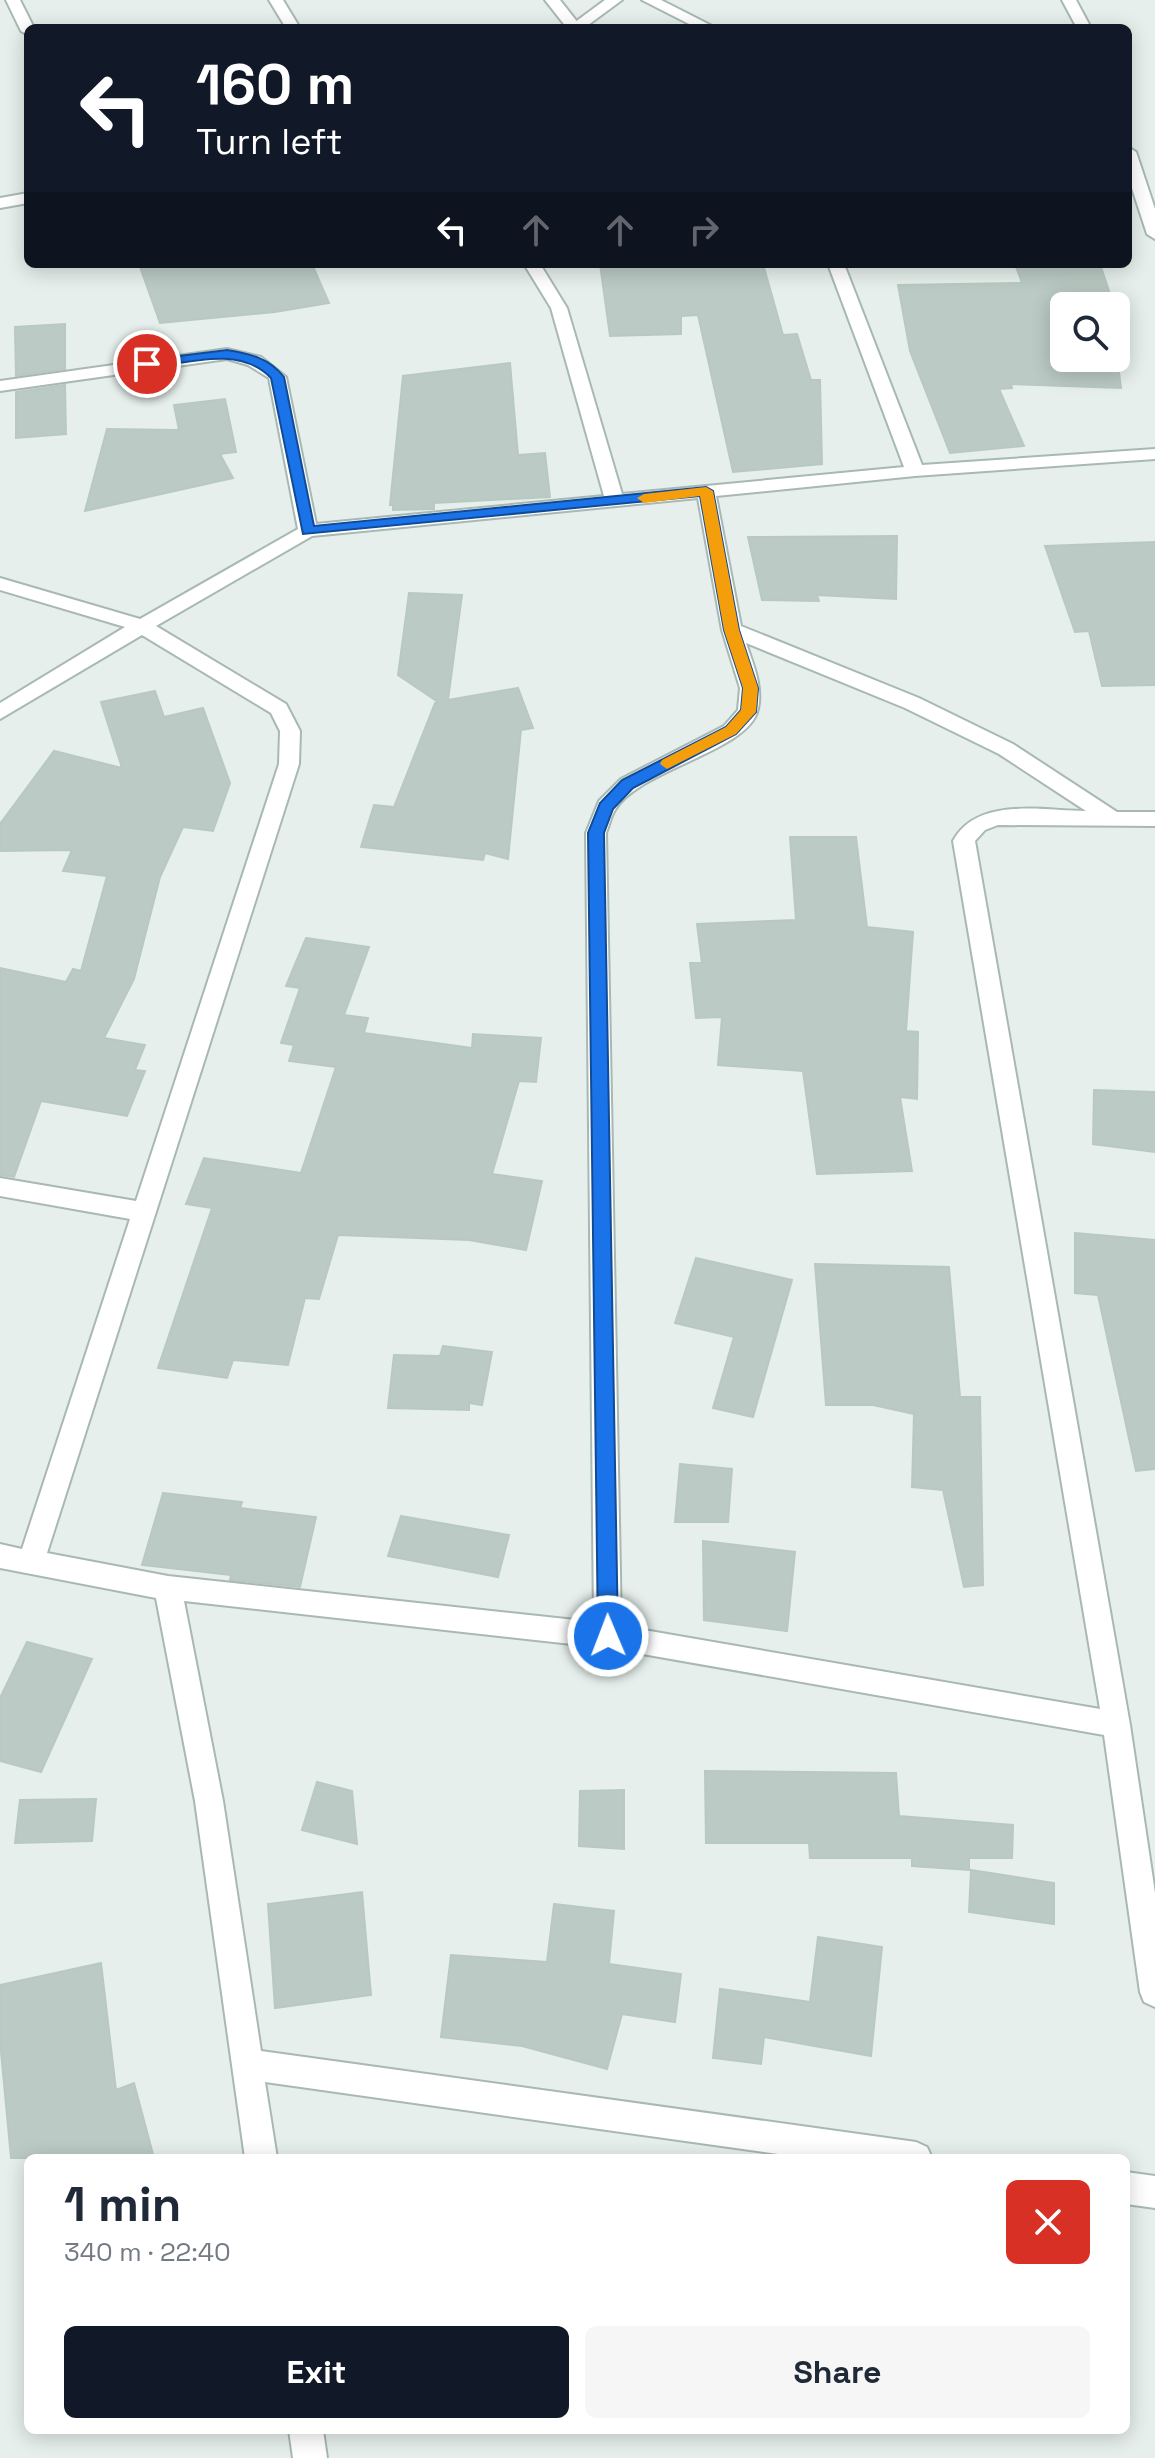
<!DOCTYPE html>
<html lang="en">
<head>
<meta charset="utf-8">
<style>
  :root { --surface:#fff; --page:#f6f6f7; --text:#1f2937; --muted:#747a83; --accent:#111827 }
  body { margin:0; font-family:"Space Grotesk",sans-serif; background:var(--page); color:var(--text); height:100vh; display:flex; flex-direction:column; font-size:30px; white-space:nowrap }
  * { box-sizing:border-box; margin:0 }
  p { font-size:26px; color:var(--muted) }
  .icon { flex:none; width:44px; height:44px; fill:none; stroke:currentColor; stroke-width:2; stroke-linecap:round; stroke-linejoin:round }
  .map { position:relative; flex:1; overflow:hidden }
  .panel { position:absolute; left:24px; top:2154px; width:1106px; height:280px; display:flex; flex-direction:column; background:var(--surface); border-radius:12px; box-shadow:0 4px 20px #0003 }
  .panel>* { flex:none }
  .guide { position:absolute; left:24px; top:24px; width:1108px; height:244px; border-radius:12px; box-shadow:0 4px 20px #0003; background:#111827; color:#fff; overflow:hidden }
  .buttons { position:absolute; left:1050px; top:292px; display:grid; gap:16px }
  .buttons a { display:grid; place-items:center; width:80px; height:80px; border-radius:12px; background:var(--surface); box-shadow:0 4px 20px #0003; font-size:40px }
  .pin { position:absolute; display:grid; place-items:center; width:68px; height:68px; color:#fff; margin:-34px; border:4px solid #fff; border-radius:50%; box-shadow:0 2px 8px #0007 }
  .me { position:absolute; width:88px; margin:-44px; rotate:359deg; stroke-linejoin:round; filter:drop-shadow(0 0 6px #0008) }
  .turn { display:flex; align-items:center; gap:28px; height:168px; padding:0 40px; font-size:36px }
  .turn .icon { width:104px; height:104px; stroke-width:2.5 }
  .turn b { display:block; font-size:56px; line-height:68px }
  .lanes { display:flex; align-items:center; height:76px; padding:0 40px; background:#0003; justify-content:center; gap:40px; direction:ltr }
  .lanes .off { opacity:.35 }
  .round { display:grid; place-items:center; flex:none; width:84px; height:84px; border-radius:12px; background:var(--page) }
  .overview { display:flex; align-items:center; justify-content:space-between; height:136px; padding:0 40px }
  h1 { font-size:48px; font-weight:700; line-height:60px }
  .button { display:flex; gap:16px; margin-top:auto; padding:16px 40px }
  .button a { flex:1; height:92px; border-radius:12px; background:var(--accent); color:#fff; font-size:32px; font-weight:700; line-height:92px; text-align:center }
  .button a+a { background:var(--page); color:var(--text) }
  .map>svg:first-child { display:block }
  .building { fill:#bbcac4; stroke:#b8c9c2; stroke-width:2 }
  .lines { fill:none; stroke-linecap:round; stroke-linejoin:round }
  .minor-casing { stroke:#a8b8b2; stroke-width:4 }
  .tertiary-casing { stroke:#a8b8b2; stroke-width:4 }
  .minor { fill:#fff; fill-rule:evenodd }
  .tertiary { fill:#fff; fill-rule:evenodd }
  .route { fill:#1a73e8; stroke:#114b97; stroke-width:2 }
  .slow { fill:#f59e0b }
</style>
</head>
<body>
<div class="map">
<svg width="1155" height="2458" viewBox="0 0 1155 2458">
  <rect width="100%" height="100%" fill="#e6efeb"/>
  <g class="building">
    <path d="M 139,264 L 312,264 L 329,303 L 275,312 L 160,323 Z"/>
    <path d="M 600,264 L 763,264 L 783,335 L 797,334 L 811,380 L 820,380 L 822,464 L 733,472 L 698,315 L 681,316 L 681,334 L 610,336 Z"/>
    <path d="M 1015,264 L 1100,264 L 1114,306 L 1064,306 L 1064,358 L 1116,358 L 1116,349 L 1121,388 L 1011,384 L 1012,388 L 999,389 L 1024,446 L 950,453 L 910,351 L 898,285 L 1022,283 Z"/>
    <path d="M 65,324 L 65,369 L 16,376 L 15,327 Z"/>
    <path d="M 510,363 L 518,455 L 545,453 L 550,497 L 434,503 L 434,509 L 393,510 L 393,505 L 390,505 L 403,376 Z"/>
    <path d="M 65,385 L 66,434 L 16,438 L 16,392 Z"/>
    <path d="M 225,399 L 236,452 L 220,454 L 233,478 L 85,511 L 107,429 L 179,430 L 174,405 Z"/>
    <path d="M 897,536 L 896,599 L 817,595 L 819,601 L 762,600 L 748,537 Z"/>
    <path d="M 1155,542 L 1155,685 L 1102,686 L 1089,631 L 1075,632 L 1045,546 Z"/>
    <path d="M 409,593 L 462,595 L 448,700 L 518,688 L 533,728 L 521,730 L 508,859 L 485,853 L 483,860 L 361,847 L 374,805 L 394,807 L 435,703 L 438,702 L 398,675 Z"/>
    <path d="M 155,691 L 164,717 L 203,708 L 230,783 L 213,831 L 183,827 L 160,877 L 134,979 L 104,1038 L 145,1045 L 135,1070 L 145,1071 L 127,1116 L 41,1101 L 14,1177 L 0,1175 L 0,968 L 66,982 L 73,969 L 81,971 L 107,876 L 63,871 L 72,850 L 0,851 L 0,824 L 54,751 L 122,768 L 101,702 Z"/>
    <path d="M 790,837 L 856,837 L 867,927 L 913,932 L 906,1031 L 918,1032 L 917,1099 L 900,1097 L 912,1171 L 817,1174 L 803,1071 L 718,1065 L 722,1017 L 696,1018 L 690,963 L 702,963 L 697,924 L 796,920 Z"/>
    <path d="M 306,938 L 369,947 L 344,1015 L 368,1018 L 364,1033 L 472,1048 L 473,1034 L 541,1038 L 536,1082 L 519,1081 L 492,1174 L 542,1181 L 526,1250 L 469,1240 L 338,1235 L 319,1299 L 305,1298 L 288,1365 L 233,1360 L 227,1378 L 158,1368 L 212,1208 L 186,1204 L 204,1158 L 301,1173 L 336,1067 L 289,1061 L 294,1045 L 281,1043 L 300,988 L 286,986 Z"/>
    <path d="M 1094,1090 L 1155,1092 L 1155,1152 L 1093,1144 Z"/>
    <path d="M 1075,1233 L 1155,1240 L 1155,1469 L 1136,1471 L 1098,1295 L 1075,1293 Z"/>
    <path d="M 696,1258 L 792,1280 L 753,1417 L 713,1408 L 734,1337 L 675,1323 Z"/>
    <path d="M 815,1264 L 949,1267 L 960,1397 L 980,1397 L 983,1585 L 964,1587 L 943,1490 L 912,1487 L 914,1414 L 873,1405 L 826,1405 Z"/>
    <path d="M 443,1346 L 492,1352 L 482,1405 L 469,1403 L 469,1410 L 388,1408 L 394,1355 L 440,1356 Z"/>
    <path d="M 680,1464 L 732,1469 L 728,1522 L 675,1522 Z"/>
    <path d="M 163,1493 L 242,1502 L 240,1508 L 316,1517 L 300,1587 L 230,1580 L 231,1575 L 142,1565 Z"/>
    <path d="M 401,1516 L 509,1535 L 498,1577 L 388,1556 Z"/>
    <path d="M 703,1541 L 795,1552 L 787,1631 L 704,1620 Z"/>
    <path d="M 27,1642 L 92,1659 L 41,1772 L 0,1761 L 0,1698 Z"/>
    <path d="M 705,1771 L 896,1773 L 899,1816 L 1013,1825 L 1012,1858 L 969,1858 L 969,1870 L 912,1866 L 912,1858 L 810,1858 L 809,1843 L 706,1843 Z"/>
    <path d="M 317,1782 L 352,1791 L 357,1844 L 302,1830 Z"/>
    <path d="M 624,1790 L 624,1849 L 579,1846 L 580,1791 Z"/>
    <path d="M 96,1799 L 92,1841 L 15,1843 L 20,1800 Z"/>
    <path d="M 971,1870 L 1054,1883 L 1054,1924 L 969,1912 Z"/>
    <path d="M 362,1892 L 371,1995 L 275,2008 L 268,1904 Z"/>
    <path d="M 554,1904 L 614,1911 L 609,1964 L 681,1974 L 675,2022 L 622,2014 L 607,2069 L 522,2046 L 441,2037 L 451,1955 L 547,1962 Z"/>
    <path d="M 818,1937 L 882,1947 L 871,2056 L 764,2037 L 761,2064 L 713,2058 L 720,1989 L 810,2002 Z"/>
    <path d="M 101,1963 L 116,2090 L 134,2083 L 154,2158 L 11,2158 L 0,2041 L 0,1985 Z"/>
  </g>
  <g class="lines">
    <g class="minor-casing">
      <g id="minor">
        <path d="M 6,0 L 20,0 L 34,28 L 28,28 L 28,35 L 21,31 Z"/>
        <path d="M 269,0 L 283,0 L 300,28 L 286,28 Z"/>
        <path d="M 545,0 L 560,0 L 582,28 L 567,28 Z"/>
        <path d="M 642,0 L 661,0 L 716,28 L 697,28 Z"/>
        <path d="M 1062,0 L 1076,0 L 1091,28 L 1077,28 Z"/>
        <path d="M 1128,147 L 1136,152 L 1155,209 L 1155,239 L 1147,234 L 1128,176 Z"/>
        <path d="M 524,264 L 540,264 L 567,308 L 622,494 L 904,467 L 828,264 L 844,264 L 922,465 L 1155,449 L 1155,459 L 915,476 L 716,496 L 741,626 L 919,698 L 1013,744 L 1117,812 L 1155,812 L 1155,826 L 998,825 L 985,830 L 975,841 L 1130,1725 L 1155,1893 L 1155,2007 L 1144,2002 L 1140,1992 L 1104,1735 L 608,1648 L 184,1601 L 223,1801 L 261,2051 L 916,2142 L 927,2147 L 932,2158 L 806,2158 L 265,2082 L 277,2158 L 245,2158 L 195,1801 L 156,1598 L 0,1568 L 0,1544 L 22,1549 L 130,1219 L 0,1196 L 0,1178 L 136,1201 L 279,764 L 280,731 L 271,713 L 142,635 L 0,719 L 0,703 L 125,627 L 0,590 L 0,578 L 140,619 L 298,529 L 269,378 L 248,365 L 227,359 L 0,391 L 0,381 L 227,349 L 261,357 L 286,377 L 316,524 L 604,496 L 551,308 ZM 698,498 L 722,630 L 740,688 L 738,710 L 724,726 L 621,779 L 599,801 L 586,833 L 594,1622 L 168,1576 L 47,1553 L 299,764 L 300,731 L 286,704 L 156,626 L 312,536 ZM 746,643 L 905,708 L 999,754 L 1086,811 C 1044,811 977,796 953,841 L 1100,1709 L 621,1626 L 606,833 C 609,826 611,816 615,810 C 639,769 750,751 758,709 C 763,686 753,664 746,643 Z"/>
        <path d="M 1126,2172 L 1155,2176 L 1155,2208 L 1126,2204 Z"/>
        <path d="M 289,2430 L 323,2430 L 327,2458 L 293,2458 Z"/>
      </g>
    </g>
    <g class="tertiary-casing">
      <g id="tertiary">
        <path d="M 605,0 L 622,0 L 584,28 L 567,28 Z"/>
        <path d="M 28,193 L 28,203 L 0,208 L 0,198 Z"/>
      </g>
    </g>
    <use href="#minor" class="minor"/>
    <use href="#tertiary" class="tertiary"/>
  </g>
  <path class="route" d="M 227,350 C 251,354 269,358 284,377 L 314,526 L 706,487 L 713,491 L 739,630 L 758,688 L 756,712 L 736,734 L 633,788 L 613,809 L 604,833 L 618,1636 L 615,1642 L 608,1645 L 601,1642 L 598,1636 L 588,833 L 600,803 L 622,780 L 726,727 L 741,710 L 743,688 L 724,630 L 700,496 L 303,534 L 271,378 C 240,345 187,363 147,368 L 141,364 L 147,360 Z"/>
  <path class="slow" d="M 706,487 L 713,491 L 739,630 L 758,688 L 756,712 L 736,734 L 667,769 L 660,764 L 662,760 L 726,727 L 741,710 L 743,688 L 724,630 L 700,496 L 644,503 L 637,498 L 644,494 Z"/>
</svg>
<div class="buttons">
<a><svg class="icon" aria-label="search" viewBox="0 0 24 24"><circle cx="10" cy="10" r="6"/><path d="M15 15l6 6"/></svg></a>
</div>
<div class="pin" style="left:147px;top:364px;background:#d93025"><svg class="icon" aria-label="arrive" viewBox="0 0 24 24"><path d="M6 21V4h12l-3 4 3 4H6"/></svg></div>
<svg class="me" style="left:608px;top:1636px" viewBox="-20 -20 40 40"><circle r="17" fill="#1a73e8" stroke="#fff" stroke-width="3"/><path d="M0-11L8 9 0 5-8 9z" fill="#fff"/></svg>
<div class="guide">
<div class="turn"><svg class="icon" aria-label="left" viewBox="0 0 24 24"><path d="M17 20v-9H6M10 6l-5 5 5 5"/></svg><div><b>160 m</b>Turn left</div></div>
<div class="lanes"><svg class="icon" aria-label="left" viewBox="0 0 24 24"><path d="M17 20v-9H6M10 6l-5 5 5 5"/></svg><svg class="icon off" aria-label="ahead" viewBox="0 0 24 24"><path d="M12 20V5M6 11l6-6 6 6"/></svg><svg class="icon off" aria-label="ahead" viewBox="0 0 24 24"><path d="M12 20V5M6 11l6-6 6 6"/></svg><svg class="icon off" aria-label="right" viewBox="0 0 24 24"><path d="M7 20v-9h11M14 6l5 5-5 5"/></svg></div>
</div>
<section class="panel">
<div class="overview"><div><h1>1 min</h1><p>340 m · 22:40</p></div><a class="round" style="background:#d93025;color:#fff"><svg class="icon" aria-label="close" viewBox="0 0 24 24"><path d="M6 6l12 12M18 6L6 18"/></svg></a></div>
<div class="button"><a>Exit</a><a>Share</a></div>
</section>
</div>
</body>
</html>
